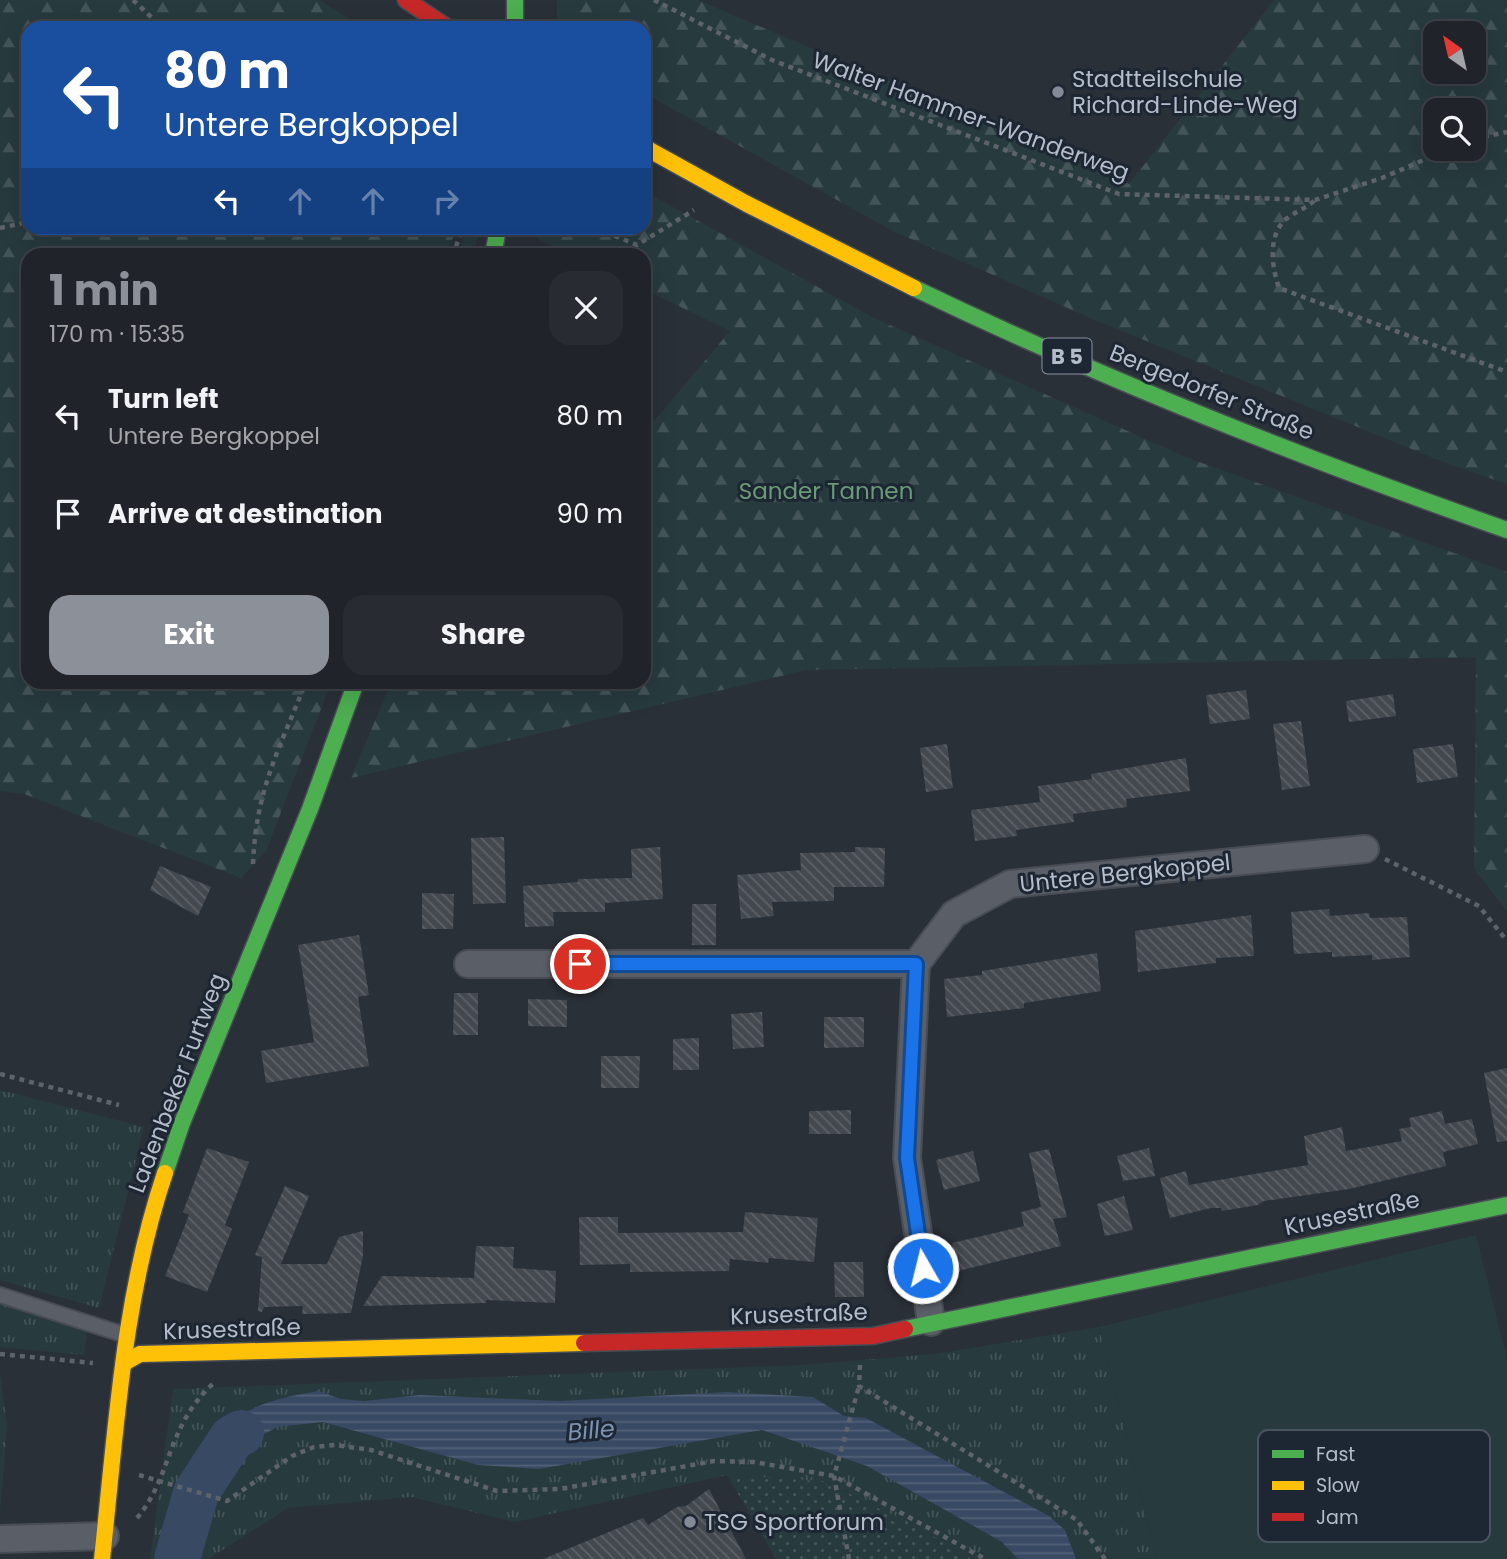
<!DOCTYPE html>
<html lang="en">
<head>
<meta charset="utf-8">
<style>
  :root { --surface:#20242a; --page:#282c32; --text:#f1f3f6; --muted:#a2a4a8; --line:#3d4147; --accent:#8c9099 }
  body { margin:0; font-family:Poppins,sans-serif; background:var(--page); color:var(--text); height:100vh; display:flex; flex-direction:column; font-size:26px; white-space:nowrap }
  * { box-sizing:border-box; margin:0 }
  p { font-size:23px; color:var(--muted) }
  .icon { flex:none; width:38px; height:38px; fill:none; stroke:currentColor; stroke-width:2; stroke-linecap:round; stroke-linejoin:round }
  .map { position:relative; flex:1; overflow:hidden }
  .sheet { position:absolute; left:21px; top:248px; width:630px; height:441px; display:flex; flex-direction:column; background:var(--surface); border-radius:21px; box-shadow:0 7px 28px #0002,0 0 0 2px var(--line) }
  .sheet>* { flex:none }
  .hud { position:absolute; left:21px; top:21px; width:630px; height:214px; border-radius:21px; box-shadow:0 7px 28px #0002,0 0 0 2px var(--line); background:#1a4fa0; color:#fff; overflow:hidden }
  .needle { width:46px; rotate:326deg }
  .controls { position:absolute; left:1423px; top:21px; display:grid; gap:14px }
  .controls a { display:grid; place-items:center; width:63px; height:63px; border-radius:14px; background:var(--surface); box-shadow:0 7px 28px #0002,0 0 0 2px var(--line); font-size:35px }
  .pin { position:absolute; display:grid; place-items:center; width:60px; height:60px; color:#fff; margin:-30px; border:4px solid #fff; border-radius:50%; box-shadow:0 2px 7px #0007 }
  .me { position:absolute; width:77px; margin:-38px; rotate:352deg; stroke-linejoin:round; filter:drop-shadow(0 0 5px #0008) }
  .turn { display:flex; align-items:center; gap:24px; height:147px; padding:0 28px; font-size:32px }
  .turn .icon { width:91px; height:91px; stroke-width:2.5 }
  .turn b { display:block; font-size:49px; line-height:60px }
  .lanes { display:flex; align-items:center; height:66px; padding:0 28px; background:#0003; justify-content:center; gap:35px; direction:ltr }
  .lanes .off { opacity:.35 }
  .round { display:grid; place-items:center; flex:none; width:74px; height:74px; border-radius:21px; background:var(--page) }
  .headline { display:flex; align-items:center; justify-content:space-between; height:119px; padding:0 28px }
  h1 { font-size:42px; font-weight:700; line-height:52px; color:var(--accent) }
  .primary-button { display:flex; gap:14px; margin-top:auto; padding:14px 28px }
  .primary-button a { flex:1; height:80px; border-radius:21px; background:var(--accent); color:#fff; font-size:28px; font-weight:700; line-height:80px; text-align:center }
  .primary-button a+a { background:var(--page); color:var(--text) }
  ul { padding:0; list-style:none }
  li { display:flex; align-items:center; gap:21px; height:98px; padding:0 28px }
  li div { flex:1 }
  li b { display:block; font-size:26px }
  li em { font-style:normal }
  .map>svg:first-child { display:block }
  .grass { fill:url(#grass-tufts) }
  .forest { fill:url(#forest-firs); fill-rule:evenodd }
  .garden { fill:url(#garden-dots) }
  .pitch { fill:#273a3e }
  .water { fill:url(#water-rules) }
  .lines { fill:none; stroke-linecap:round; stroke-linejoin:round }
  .river { stroke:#384963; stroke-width:46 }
  .building { fill:url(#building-back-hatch) }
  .lane-casing { stroke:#484c53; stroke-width:18 }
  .street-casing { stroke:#484c53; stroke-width:30 }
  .fast-casing { stroke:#484c53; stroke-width:19 }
  .slow-casing { stroke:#484c53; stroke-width:19 }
  .jam-casing { stroke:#484c53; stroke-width:19 }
  .path { stroke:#5d636a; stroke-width:4.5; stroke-dasharray:5 5; stroke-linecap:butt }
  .lane { stroke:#5a5e66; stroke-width:14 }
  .street { stroke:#5a5e66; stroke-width:26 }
  .fast { stroke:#4caf50; stroke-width:16 }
  .slow { stroke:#ffc107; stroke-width:16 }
  .jam { stroke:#c62828; stroke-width:16 }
  .route-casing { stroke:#114b97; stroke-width:18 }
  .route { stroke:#1a73e8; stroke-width:12 }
  .poi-dot { fill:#848b96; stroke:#1d2633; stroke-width:2.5 }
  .labels { text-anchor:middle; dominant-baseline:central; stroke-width:6; stroke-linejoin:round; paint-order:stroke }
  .shield { fill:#1d2633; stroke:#878f9c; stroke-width:2 }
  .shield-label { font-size:21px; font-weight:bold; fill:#b4bcc9 }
  .poi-label { font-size:23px; fill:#b4bcc9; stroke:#1d2633; text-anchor:start }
  .street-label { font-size:23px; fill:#b4bcc9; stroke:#1d2633 }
  .park-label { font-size:23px; fill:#6b9a76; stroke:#1d2633 }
  .water-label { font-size:24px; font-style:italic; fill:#7c92b1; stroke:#1d2633 }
  .key { fill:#1d2633; stroke:#4a5360; stroke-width:2 }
  .key-label { font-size:19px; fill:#b4bcc9 }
</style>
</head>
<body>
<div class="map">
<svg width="1507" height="1559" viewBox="0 0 1507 1559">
  <defs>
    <pattern id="grass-tufts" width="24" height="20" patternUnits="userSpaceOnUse" patternTransform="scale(1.75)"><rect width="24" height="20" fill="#273a3e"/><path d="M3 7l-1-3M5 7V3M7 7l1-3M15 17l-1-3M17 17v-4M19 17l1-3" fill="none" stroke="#445559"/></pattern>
    <pattern id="forest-firs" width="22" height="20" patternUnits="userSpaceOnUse" patternTransform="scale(1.75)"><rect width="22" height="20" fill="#273a3e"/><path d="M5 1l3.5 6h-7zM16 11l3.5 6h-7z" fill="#445559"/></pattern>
    <pattern id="garden-dots" width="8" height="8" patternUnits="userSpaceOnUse" patternTransform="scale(1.75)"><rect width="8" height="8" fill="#273a3e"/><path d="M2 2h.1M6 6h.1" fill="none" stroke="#445559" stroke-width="1.8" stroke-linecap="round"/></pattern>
    <pattern id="water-rules" width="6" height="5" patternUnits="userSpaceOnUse" patternTransform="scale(1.75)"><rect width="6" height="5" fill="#384963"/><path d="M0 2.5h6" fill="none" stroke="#526178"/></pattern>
    <pattern id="building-back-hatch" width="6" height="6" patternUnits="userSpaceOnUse" patternTransform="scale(1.75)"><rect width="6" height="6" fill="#444950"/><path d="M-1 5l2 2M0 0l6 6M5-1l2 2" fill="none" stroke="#5d6168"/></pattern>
  </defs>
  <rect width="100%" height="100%" fill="#2a3038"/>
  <g class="grass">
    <path d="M 466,228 L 480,228 L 473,255 L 459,256 Z"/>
    <path d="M 0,1090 L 144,1127 L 99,1308 L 0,1280 Z"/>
    <path d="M 0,1304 L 87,1332 L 84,1355 L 0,1347 Z"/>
    <path d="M 1099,1327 L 1157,1559 L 971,1559 L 909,1522 L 857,1499 L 834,1482 L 727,1475 L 515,1522 L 411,1497 L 288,1508 L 208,1559 L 150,1559 L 173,1389 L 803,1365 L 935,1354 Z"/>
    <path d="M 0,1374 L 7,1425 L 0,1515 Z"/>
  </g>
  <g class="forest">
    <path d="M 0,0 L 319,0 L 364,28 L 28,28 L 28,228 L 456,228 L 447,255 L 28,256 L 28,682 L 331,683 L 266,851 L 241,878 L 24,794 L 0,791 Z"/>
    <path d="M 557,0 L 698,0 L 1129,184 L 1274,0 L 1507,0 L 1507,484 L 1441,461 L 1095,320 L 893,231 L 644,93 L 644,28 L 557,28 ZM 1474,33 L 1474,72 L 1435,72 L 1435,33 ZM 1435,110 L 1474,110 L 1474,149 L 1435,149 Z"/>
    <path d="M 644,191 L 874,318 L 1188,458 L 1507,572 L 1507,911 L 1474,869 L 1476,657 L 806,670 L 351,778 L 391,683 L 644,682 L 644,433 L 730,331 L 644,289 L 644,256 L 573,255 L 538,239 L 539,228 L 644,228 Z"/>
  </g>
  <path class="garden" d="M 727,1475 L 834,1482 L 857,1499 L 909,1522 L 971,1559 L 776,1559 Z"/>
  <path class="pitch" d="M 1476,1235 L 1507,1359 L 1507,1559 L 1157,1559 L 1099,1327 Z"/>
  <path class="water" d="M 318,1391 L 341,1399 L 364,1401 L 420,1395 L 559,1401 L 727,1392 L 813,1397 L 844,1416 L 866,1418 L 1049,1516 L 1065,1530 L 1076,1559 L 1018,1559 L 1002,1542 L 867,1466 L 762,1430 L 539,1469 L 478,1465 L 323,1422 L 277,1427 L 248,1443 L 211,1489 L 192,1471 C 228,1413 253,1402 318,1391 Z"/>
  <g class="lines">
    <path class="river" d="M 177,1559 L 196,1493 L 232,1438 L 241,1433"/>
  </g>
  <g class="building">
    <path d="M 1246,690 L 1250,719 L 1210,724 L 1206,695 Z"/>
    <path d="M 1393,694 L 1396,716 L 1349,722 L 1346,701 Z"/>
    <path d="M 1301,721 L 1310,786 L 1282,790 L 1273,724 Z"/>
    <path d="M 947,744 L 953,788 L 926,792 L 920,748 Z"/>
    <path d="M 1453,744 L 1458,777 L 1417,783 L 1413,749 Z"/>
    <path d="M 1186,758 L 1190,791 L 1126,799 L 1127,807 L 1073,814 L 1074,822 L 1016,830 L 1017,836 L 975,841 L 971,810 L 1040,802 L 1038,786 L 1092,779 L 1091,774 Z"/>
    <path d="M 504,837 L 506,903 L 473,904 L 471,838 Z"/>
    <path d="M 660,847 L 663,899 L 605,903 L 605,912 L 553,912 L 554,926 L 525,927 L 523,886 L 578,882 L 578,879 L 632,878 L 631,849 Z"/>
    <path d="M 855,847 L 885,848 L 884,887 L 834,887 L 834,901 L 772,902 L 774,916 L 741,919 L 737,875 L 801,870 L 800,853 L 855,852 Z"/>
    <path d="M 160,866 L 211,887 L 198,916 L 150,890 Z"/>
    <path d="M 422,893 L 454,894 L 453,929 L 422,929 Z"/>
    <rect x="692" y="904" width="24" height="41"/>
    <path d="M 1329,909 L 1330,916 L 1369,913 L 1370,918 L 1407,917 L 1410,957 L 1372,960 L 1372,955 L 1332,957 L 1332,952 L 1294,954 L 1291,912 Z"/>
    <path d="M 1251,915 L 1254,956 L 1216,958 L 1216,963 L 1138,972 L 1135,931 Z"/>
    <path d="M 359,935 L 369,995 L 358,997 L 369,1066 L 266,1083 L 261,1051 L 314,1042 L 298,945 Z"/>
    <path d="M 1097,953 L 1101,991 L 1024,1003 L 1024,1008 L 947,1017 L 944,979 L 982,975 L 982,971 Z"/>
    <path d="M 454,993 L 478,993 L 478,1035 L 453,1035 Z"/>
    <path d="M 528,999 L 567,1000 L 567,1027 L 528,1026 Z"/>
    <path d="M 762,1012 L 764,1047 L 733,1049 L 731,1014 Z"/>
    <path d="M 824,1017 L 864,1017 L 864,1047 L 824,1048 Z"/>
    <path d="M 699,1038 L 699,1070 L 673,1070 L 673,1039 Z"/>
    <path d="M 601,1056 L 640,1056 L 639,1088 L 601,1088 Z"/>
    <path d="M 1507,1068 L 1507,1141 L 1497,1142 L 1484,1073 Z"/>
    <path d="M 851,1110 L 851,1134 L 809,1134 L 809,1111 Z"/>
    <path d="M 1442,1111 L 1445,1124 L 1472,1119 L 1478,1144 L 1443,1152 L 1446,1166 L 1349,1189 L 1264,1201 L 1258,1205 L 1222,1211 L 1221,1208 L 1211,1208 L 1170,1218 L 1160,1178 L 1186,1171 L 1189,1185 L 1308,1165 L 1304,1136 L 1342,1127 L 1346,1151 L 1402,1141 L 1399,1129 L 1411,1127 L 1409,1118 Z"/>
    <path d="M 207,1148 L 249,1162 L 225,1225 L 232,1229 L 207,1292 L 165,1276 L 189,1215 L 183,1212 Z"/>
    <path d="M 1149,1148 L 1155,1176 L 1123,1181 L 1117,1156 Z"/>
    <path d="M 1049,1149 L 1067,1217 L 1053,1219 L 1061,1246 L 958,1271 L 952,1243 L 1024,1226 L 1021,1212 L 1041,1207 L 1029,1153 Z"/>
    <path d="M 973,1151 L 980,1181 L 944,1190 L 936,1160 Z"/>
    <path d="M 285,1186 L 309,1196 L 281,1264 L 327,1264 L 339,1237 L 363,1231 L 363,1256 L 351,1313 L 302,1314 L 303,1306 L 264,1307 L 262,1312 L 258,1311 L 262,1257 L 255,1255 Z"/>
    <path d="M 1124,1196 L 1133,1230 L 1105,1236 L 1097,1204 Z"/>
    <path d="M 745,1212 L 818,1218 L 814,1262 L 769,1258 L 768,1263 L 730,1259 L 729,1271 L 630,1272 L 630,1264 L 580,1265 L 579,1217 L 618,1217 L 618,1233 L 743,1232 Z"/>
    <path d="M 476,1246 L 514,1247 L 513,1268 L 556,1271 L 555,1303 L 486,1300 L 486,1303 L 363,1306 L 382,1276 L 474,1278 Z"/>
    <path d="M 834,1262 L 863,1262 L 864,1297 L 835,1297 Z"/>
    <path d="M 709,1489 L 746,1559 L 543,1559 L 643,1518 L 648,1525 L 677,1507 L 686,1506 Z"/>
  </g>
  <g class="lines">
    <g class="lane-casing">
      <path id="lane" d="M 0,1295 L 125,1335"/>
    </g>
    <g class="street-casing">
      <g id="street">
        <path d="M 468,964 L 916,964 L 954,914 L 1010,884 L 1365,849"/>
        <path d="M 916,964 L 907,1158 L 931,1322"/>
        <path d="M 0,1539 L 105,1536"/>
      </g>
    </g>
    <g class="fast-casing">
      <g id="fast">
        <path d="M 515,0 L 515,28"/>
        <path d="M 493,256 L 498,228"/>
        <path d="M 914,288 C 1107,381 1305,459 1507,530"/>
        <path d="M 165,1173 L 182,1123 L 310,809 L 356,682"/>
        <path d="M 905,1329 L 1507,1205"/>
      </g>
    </g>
    <g class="slow-casing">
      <g id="slow">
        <path d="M 644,147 L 747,204 L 914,288"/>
        <path d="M 124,1363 L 140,1354 L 584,1343"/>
        <path d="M 102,1559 C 116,1430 123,1297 165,1173"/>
      </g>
    </g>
    <g class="jam-casing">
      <g id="jam">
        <path d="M 406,0 L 448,28"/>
        <path d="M 584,1343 L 873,1336 L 905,1329"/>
      </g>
    </g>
    <g class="path">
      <path d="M 133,0 L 163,28"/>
      <path d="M 654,0 L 772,60 L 1119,194 L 1315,200 L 1382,178 L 1449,149"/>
      <path d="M 1474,139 L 1507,132"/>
      <path d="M 1314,201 C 1306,208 1295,212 1286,219 C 1267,236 1272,268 1279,288 L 1507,372"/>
      <path d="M 0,228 L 28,222"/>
      <path d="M 596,228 L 637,245 L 694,210"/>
      <path d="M 453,256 L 462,228"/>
      <path d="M 1385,859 L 1479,906 L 1507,941"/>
      <path d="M 253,864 C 256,789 279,750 306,682"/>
      <path d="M 0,1074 L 119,1105"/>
      <path d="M 0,1354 L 93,1363"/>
      <path d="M 860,1365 L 859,1386 L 1077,1520 L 1105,1559"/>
      <path d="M 139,1475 L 227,1501 L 292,1456 L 314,1447 L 335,1445 L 371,1450 L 497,1491 L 560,1489 L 714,1461 L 754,1462 L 834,1476 L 985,1559"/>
      <path d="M 137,1518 C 173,1475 166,1425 215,1382"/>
      <path d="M 849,1559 L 834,1476 L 859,1386"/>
    </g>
    <use href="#lane" class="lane"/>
    <use href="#street" class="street"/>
    <use href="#fast" class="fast"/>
    <use href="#slow" class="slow"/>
    <use href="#jam" class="jam"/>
  </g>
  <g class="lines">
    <g class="route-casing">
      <path id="route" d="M 580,964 L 916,964 L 907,1158 L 923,1268"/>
    </g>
    <use href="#route" class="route"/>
  </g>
  <g class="poi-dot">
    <circle cx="1058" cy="92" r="7"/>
    <circle cx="690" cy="1522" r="7"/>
  </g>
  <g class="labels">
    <rect class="shield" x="1042.5" y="338.5" width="49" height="35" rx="5"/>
    <g class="shield-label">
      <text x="1067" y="356">B 5</text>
    </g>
    <g class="poi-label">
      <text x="1072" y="79">Stadtteilschule<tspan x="1072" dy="26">Richard-Linde-Weg</tspan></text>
      <text x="704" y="1522">TSG Sportforum</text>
    </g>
    <g class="street-label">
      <text transform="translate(971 116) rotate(20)">Walter Hammer-Wanderweg</text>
      <text transform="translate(1212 392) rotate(22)">Bergedorfer Straße</text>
      <text transform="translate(1125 873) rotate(-6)">Untere Bergkoppel</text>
      <text transform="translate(177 1083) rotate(-69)">Ladenbeker Furtweg</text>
      <text transform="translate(1352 1213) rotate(-12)">Krusestraße</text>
      <text transform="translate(799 1314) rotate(-2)">Krusestraße</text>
      <text transform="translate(232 1329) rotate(-2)">Krusestraße</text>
    </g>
    <g class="park-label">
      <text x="826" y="491">Sander Tannen</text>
    </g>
    <g class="water-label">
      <text transform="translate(591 1430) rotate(-5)">Bille</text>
    </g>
  </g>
  <rect x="1258" y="1430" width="232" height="112" rx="10" class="key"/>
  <rect x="1272" y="1450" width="32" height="8" fill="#4caf50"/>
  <rect x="1272" y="1481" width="32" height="9" fill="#ffc107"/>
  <rect x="1272" y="1513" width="32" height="8" fill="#c62828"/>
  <g class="key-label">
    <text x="1316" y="1461">Fast</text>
    <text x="1316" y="1492">Slow</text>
    <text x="1316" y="1524">Jam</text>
  </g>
</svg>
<div class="controls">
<a><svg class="needle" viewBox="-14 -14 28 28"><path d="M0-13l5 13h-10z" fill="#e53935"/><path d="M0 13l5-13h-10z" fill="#a2a4a8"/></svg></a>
<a><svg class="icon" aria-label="search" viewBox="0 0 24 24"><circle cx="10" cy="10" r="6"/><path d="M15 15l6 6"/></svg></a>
</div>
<div class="pin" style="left:580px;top:964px;background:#d93025"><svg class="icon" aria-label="arrive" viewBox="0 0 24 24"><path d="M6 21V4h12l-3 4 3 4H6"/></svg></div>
<svg class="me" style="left:923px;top:1268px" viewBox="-20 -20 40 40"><circle r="17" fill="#1a73e8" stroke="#fff" stroke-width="3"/><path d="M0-11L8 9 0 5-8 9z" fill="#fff"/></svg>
<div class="hud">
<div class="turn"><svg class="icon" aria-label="left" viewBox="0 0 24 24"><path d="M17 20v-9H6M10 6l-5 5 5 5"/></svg><div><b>80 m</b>Untere Bergkoppel</div></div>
<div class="lanes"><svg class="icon" aria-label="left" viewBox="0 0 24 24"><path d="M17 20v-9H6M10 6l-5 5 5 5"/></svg><svg class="icon off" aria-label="ahead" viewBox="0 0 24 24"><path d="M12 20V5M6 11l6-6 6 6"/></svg><svg class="icon off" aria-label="ahead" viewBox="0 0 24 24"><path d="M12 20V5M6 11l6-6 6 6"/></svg><svg class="icon off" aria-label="right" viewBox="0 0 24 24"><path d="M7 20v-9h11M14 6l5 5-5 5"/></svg></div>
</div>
<section class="sheet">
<div class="headline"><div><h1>1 min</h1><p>170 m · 15:35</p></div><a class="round"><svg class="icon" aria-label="close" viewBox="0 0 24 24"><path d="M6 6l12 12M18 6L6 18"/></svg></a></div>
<ul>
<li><svg class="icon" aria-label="left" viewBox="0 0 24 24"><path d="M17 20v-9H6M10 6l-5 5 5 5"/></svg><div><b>Turn left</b><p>Untere Bergkoppel</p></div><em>80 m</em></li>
<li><svg class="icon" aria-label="arrive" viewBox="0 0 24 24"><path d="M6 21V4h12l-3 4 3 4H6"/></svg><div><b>Arrive at destination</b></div><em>90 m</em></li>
</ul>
<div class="primary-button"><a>Exit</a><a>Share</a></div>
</section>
</div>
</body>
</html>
